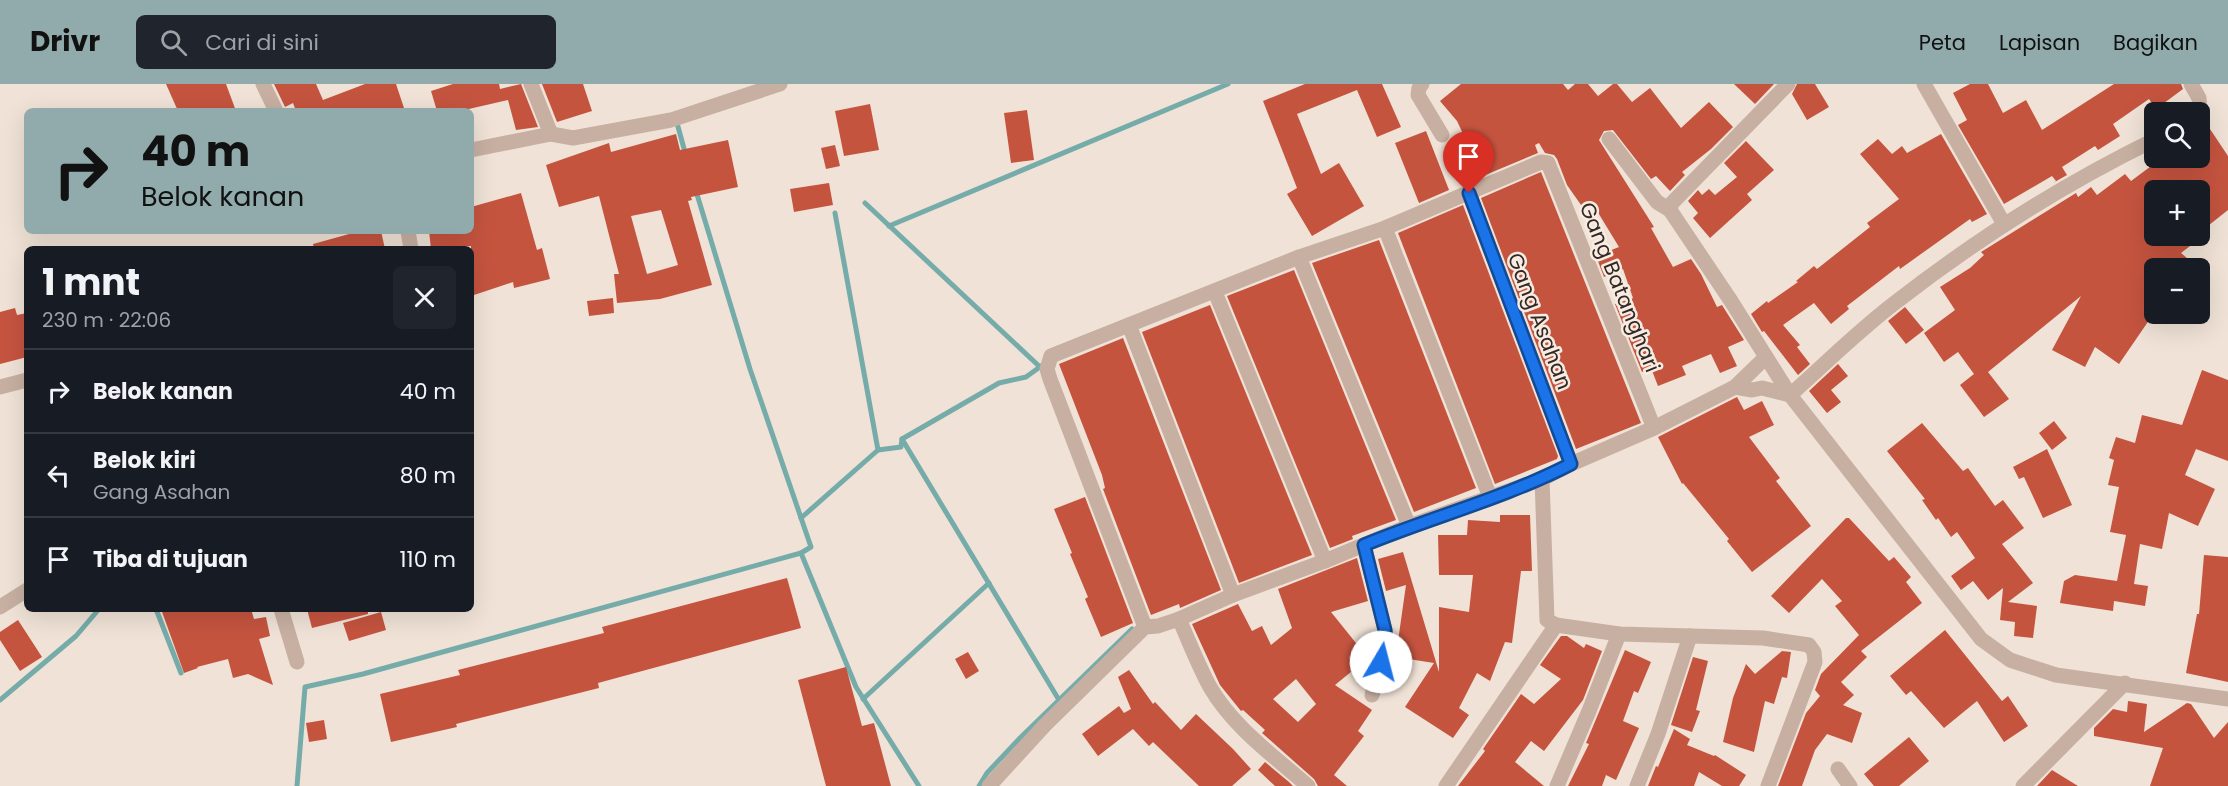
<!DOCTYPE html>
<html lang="id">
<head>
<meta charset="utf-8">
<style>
  :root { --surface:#171b24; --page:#20242c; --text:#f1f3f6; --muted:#9ea1a6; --line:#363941; --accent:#91abac }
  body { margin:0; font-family:Poppins,sans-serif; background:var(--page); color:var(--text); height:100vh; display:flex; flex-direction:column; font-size:22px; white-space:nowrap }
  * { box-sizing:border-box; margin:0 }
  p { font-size:20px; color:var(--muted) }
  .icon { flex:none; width:33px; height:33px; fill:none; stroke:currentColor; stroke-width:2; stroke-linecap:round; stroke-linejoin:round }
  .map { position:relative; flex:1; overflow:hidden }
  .drawer { position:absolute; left:24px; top:162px; width:450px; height:366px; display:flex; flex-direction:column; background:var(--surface); border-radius:9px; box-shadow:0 6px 24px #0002 }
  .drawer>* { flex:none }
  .guide { position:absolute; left:24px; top:24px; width:450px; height:126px; border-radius:9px; box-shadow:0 6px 24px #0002; background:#91abac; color:#111; overflow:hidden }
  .tools { position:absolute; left:2144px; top:18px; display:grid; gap:12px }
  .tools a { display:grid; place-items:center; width:66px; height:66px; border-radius:9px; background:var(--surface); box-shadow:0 6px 24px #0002; font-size:30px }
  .pin { position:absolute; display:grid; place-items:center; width:51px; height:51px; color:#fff; margin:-62px -26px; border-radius:50% 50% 50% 0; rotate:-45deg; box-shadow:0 0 6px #0007 }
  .pin .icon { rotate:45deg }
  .me { position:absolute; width:66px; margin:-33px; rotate:8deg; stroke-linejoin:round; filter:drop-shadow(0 0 4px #0008) }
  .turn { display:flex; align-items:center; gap:21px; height:126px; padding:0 18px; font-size:27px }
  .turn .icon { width:78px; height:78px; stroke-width:2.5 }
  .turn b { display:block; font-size:42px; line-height:51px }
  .round { display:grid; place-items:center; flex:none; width:63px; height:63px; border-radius:9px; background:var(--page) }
  .head { display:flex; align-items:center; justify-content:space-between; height:102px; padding:0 18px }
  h1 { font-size:36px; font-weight:700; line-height:45px }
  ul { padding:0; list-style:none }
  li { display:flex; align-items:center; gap:18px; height:84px; padding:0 18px; border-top:2px solid var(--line) }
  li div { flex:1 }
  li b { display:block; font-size:22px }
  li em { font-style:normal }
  header { display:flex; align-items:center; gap:36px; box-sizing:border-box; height:84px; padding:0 30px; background:var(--accent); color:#111 }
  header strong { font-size:28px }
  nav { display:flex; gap:33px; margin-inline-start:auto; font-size:21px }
  .search { width:420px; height:54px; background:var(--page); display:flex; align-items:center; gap:15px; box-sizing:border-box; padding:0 21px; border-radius:9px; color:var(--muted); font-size:22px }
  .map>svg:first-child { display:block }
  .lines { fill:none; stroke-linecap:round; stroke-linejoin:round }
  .stream { stroke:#75acaa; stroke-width:5 }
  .building { fill:#c5543f; fill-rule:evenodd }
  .minor { stroke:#c7b0a2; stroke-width:15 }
  .route-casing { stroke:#114b97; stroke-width:15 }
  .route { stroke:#1a73e8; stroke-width:10 }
  .labels { text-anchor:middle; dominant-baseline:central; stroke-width:5; stroke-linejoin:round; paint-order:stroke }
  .street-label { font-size:21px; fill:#322825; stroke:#f8ece2 }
</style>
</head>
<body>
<header>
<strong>Drivr</strong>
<div class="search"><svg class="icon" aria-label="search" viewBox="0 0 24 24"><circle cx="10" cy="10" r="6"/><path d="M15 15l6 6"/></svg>Cari di sini</div>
<nav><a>Peta</a><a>Lapisan</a><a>Bagikan</a></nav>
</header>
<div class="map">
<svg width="2228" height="702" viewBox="0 0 2228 702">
  <rect width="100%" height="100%" fill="#f0e2d6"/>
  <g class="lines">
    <g class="stream">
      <path d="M 677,39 L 686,72"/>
      <path d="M 696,107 L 750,285 L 811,463 L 801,469 L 856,603 L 919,702"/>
      <path d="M 865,119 L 1040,283"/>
      <path d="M 835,129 L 878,366"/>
      <path d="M 889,142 L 1228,0"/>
      <path d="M 902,355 L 1059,616"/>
      <path d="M 801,434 L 878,366 L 901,363 L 902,355 L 999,299 L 1026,293 L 1044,280"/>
      <path d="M 156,525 L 181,589"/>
      <path d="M 863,615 L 989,499"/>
      <path d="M 0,616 L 76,552 L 99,525"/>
      <path d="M 297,702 L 305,603 L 363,590 L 801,469"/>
      <path d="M 979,702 L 987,689 L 1020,654 L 1132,545"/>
    </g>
  </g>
  <g class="building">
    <path d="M 166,0 L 226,0 L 236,27 L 178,27 Z"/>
    <path d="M 274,0 L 316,0 L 323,16 L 365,0 L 396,0 L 405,27 L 296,27 L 293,19 L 285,23 Z"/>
    <path d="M 453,0 L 499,0 L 500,5 L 521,0 L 538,43 L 516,46 L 508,16 L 460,27 L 437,27 L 431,7 Z"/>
    <path d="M 542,0 L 583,0 L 592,27 L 557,38 Z"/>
    <path d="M 1305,0 L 1382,0 L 1401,43 L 1377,53 L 1357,6 L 1297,30 L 1321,90 L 1339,79 L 1364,122 L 1312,152 L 1287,110 L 1297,104 L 1263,17 Z"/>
    <path d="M 1461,0 L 1563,0 L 1568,6 L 1575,0 L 1588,0 L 1598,12 L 1613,0 L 1617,0 L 1632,18 L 1650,4 L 1681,44 L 1709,18 L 1733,43 L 1711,65 L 1682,88 L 1685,91 L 1670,107 L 1656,92 L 1651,95 L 1613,46 L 1604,47 L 1599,56 L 1654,143 L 1651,144 L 1673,183 L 1691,175 L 1701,190 L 1717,223 L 1722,221 L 1744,256 L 1728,263 L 1737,282 L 1720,289 L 1711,270 L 1682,282 L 1686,291 L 1658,302 L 1651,284 L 1642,288 L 1615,220 L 1633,214 L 1623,185 L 1604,193 L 1596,172 L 1619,163 L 1594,122 L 1586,128 L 1567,101 L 1557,75 L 1554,71 L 1545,69 L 1539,59 L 1535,61 L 1538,69 L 1483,92 L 1457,37 L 1440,17 Z"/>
    <path d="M 1734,0 L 1774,0 L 1755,20 Z"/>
    <path d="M 1797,0 L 1815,0 L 1829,23 L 1807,36 L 1792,10 Z"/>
    <path d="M 1970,0 L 1988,0 L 2003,29 L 2026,16 L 2042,46 L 2114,0 L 2181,0 L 2183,5 L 2156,25 L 2149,15 L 2113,40 L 2120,52 L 2098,66 L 2095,62 L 2062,83 L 2067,91 L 2053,99 L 2056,97 L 2052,92 L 2004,120 L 1958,41 L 1967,36 L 1953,9 Z"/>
    <path d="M 870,20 L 879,66 L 844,72 L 835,27 Z"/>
    <path d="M 1027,26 L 1034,76 L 1011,79 L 1004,29 Z"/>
    <path d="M 2204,36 L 2228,72 L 2228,126 L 2199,149 L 2199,106 L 2154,106 L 2154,152 L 2203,152 L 2181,169 L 2199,184 L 2154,184 L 2154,229 L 2119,280 L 2095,263 L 2085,283 L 2052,266 L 2081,212 L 1988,288 L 2009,315 L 1984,333 L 1960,301 L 1974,290 L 1958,268 L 1944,278 L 1924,249 L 1955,226 L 1940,203 L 1970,184 L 1984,171 L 1981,168 L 2076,109 L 2078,113 L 2091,103 L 2097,111 L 2125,90 L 2131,97 L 2162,74 L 2199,74 L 2199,37 Z"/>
    <path d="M 1426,47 L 1449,106 L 1419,119 L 1395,59 Z"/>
    <path d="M 676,50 L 680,66 L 728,56 L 738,103 L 691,113 L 692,116 L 688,117 L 712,201 L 660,215 L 617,219 L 614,190 L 619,190 L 599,112 L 559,123 L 546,81 L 609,59 L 611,68 ZM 661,126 L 678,181 L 647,190 L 631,132 Z"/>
    <path d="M 1941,50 L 1987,130 L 1972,138 L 1970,135 L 1900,185 L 1899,182 L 1847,222 L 1849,225 L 1831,240 L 1814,219 L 1783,241 L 1800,261 L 1797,263 L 1810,280 L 1798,291 L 1764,247 L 1762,248 L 1751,230 L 1767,217 L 1768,219 L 1798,198 L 1796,197 L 1814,182 L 1817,185 L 1870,143 L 1867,139 L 1899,115 L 1860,70 L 1878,55 L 1892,70 L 1902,62 L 1907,69 Z"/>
    <path d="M 1746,57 L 1774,86 L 1747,110 L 1752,116 L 1710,154 L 1693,134 L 1698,129 L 1688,117 L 1698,106 L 1702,111 L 1709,105 L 1715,111 L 1737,93 L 1724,79 Z"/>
    <path d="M 835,61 L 840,82 L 826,85 L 821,64 Z"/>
    <path d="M 1541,88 L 1641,339 L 1576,365 L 1481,114 Z"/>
    <path d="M 829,99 L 833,121 L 794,128 L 790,105 Z"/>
    <path d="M 521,109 L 537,166 L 542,164 L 550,195 L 514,204 L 513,198 L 474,211 L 471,203 L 471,162 L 431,165 L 429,147 L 471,147 L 471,123 Z"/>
    <path d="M 1463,121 L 1558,372 L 1557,375 L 1495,400 L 1398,149 Z"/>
    <path d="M 360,147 L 381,147 L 385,165 L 314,165 L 313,160 Z"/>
    <path d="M 1379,156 L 1476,404 L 1414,428 L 1312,179 Z"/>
    <path d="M 1294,186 L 1396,436 L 1352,452 L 1353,455 L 1330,464 L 1227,212 Z"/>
    <path d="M 613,214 L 614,229 L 589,232 L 587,217 Z"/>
    <path d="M 1210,221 L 1312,471 L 1239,499 L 1142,248 Z"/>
    <path d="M 1905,223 L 1924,246 L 1906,260 L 1888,237 Z"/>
    <path d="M 15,224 L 17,231 L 27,229 L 27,273 L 0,280 L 0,228 Z"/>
    <path d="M 1123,254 L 1221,506 L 1180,524 L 1179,520 L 1151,531 L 1103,405 L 1105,404 L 1102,391 L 1059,280 Z"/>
    <path d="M 1838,280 L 1848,292 L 1831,306 L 1841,318 L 1827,329 L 1809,307 Z"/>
    <path d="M 2202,286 L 2228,296 L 2228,377 L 2196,365 L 2185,391 L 2215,405 L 2198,442 L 2169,429 L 2162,465 L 2140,460 L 2134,500 L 2148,502 L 2145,522 L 2114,517 L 2113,527 L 2060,519 L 2064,497 L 2075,491 L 2117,497 L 2126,451 L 2110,448 L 2119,403 L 2108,401 L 2114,376 L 2109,374 L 2116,353 L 2135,359 L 2142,331 L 2182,341 Z"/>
    <path d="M 1737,313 L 1744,326 L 1762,317 L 1774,341 L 1749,353 L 1780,394 L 1776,397 L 1811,442 L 1752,488 L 1727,457 L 1729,455 L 1683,399 L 1682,400 L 1658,353 Z"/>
    <path d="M 2054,337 L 2067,354 L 2052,366 L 2039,349 Z"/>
    <path d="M 1922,339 L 1963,387 L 1968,384 L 1995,422 L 2003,416 L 2024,444 L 2002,460 L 2033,499 L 2008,518 L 2037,522 L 2033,554 L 2014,552 L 2015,538 L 2000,536 L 2003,504 L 1988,516 L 1973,497 L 1961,506 L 1951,492 L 1975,474 L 1957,448 L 1951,453 L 1938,434 L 1936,436 L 1922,416 L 1925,415 L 1887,367 Z"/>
    <path d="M 2047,365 L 2072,421 L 2043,434 L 2024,393 L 2019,395 L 2013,383 Z"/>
    <path d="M 1085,413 L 1133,539 L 1101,553 L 1085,515 L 1088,513 L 1070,470 L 1072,469 L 1054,425 Z"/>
    <path d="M 1500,431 L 1530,431 L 1532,487 L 1521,487 L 1512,559 L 1505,558 L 1490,597 L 1477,589 L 1459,624 L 1469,631 L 1453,654 L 1405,623 L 1434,579 L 1402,574 L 1405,558 L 1398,557 L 1406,501 L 1386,507 L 1378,475 L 1403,468 L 1439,588 L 1439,523 L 1469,528 L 1473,491 L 1439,491 L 1438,451 L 1467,451 L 1468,436 L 1500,438 Z"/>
    <path d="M 1846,434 L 1849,434 L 1889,477 L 1894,473 L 1911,493 L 1906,498 L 1922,519 L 1861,567 L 1867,573 L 1841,598 L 1854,611 L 1843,621 L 1862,629 L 1852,659 L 1827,650 L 1815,666 L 1802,702 L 1778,702 L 1806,629 L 1820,612 L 1815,606 L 1821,590 L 1859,551 L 1835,522 L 1842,517 L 1822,495 L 1789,529 L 1771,512 Z"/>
    <path d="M 2204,471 L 2228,473 L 2228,598 L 2186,589 L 2197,530 L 2199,530 Z"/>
    <path d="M 1357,474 L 1368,517 L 1331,528 L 1368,574 L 1335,601 L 1372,626 L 1358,647 L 1364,652 L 1334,691 L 1347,702 L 1318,702 L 1314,695 L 1262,649 L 1265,646 L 1243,626 L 1241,627 L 1220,601 L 1192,540 L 1238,520 L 1252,547 L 1262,542 L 1271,561 L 1292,544 L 1278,505 ZM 1296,595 L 1316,620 L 1298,638 L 1273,615 Z"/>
    <path d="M 787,494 L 801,544 L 598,599 L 599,604 L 456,640 L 457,643 L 391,658 L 380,610 L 460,591 L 458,586 L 604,549 L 602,543 Z"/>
    <path d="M 161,525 L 251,525 L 254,535 L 266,533 L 270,552 L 259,555 L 273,601 L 248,590 L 233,594 L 228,575 L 197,583 L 198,584 L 184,589 Z"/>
    <path d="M 307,525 L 368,525 L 368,530 L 312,544 Z"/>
    <path d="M 381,528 L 386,546 L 349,557 L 343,539 Z"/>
    <path d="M 18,536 L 42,573 L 20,587 L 0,556 L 0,548 Z"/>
    <path d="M 1945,546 L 2002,617 L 2008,612 L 2028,642 L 2004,658 L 1977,617 L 1944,644 L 1911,607 L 1906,611 L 1890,592 Z"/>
    <path d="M 1561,552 L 1567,552 L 1584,564 L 1586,560 L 1602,567 L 1583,616 L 1544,667 L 1531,657 L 1515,678 L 1544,702 L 1458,702 L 1485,667 L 1483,665 L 1521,610 L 1534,620 L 1561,595 L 1540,581 Z"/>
    <path d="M 1625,566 L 1651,578 L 1638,609 L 1634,607 L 1623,637 L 1639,644 L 1616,696 L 1606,691 L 1602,702 L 1568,702 L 1589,660 L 1586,659 Z"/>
    <path d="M 1782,567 L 1791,568 L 1787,594 L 1782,593 L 1774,620 L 1765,617 L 1754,668 L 1723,658 L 1733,614 L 1746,580 L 1755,590 Z"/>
    <path d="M 968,568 L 979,587 L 966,595 L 955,575 Z"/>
    <path d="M 1693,573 L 1708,577 L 1696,626 L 1700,627 L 1692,648 L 1671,641 Z"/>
    <path d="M 846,583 L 862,642 L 874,639 L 891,702 L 826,702 L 798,596 Z"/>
    <path d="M 1129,586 L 1153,620 L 1155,618 L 1181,646 L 1196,630 L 1233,665 L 1251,685 L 1232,702 L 1199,702 L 1153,658 L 1149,662 L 1133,645 L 1098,672 L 1082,650 L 1119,622 L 1124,629 L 1131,625 L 1118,593 Z"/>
    <path d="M 2128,617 L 2147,620 L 2144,648 L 2187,619 L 2191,620 L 2214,654 L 2228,638 L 2228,702 L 2150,702 L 2163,664 L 2094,652 L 2094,644 L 2113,625 L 2127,628 Z"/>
    <path d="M 324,636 L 327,655 L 309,658 L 306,639 Z"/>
    <path d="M 1674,645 L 1690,655 L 1687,661 L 1714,672 L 1715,671 L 1746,691 L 1739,702 L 1722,702 L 1699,688 L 1694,702 L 1648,702 L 1656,682 L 1658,683 Z"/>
    <path d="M 1909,653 L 1929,677 L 1899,702 L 1874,702 L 1864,690 Z"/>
    <path d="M 1265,678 L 1289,698 L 1293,702 L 1275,702 L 1258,686 Z"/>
    <path d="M 2052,686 L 2078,702 L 2037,702 Z"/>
  </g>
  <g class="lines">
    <g class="minor">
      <path d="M 263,0 L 276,27"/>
      <path d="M 531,0 L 551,50"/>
      <path d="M 1422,0 L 1419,4 L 1418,11 L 1442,51"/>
      <path d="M 1924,0 L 2004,140"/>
      <path d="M 2191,0 L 2199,14 L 2200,27 L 2198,28"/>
      <path d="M 1609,55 L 1657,118 L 1670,126 L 1731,217 L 1790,311 C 1825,280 1859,246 1896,218 C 1977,155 2062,101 2154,56"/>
      <path d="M 471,66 L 551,50 L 573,54 L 671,36 L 780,0"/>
      <path d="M 1453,70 L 1474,107"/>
      <path d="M 1469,109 L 1571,380"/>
      <path d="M 1670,126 L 1672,119 L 1788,0"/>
      <path d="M 1385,144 L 1490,413"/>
      <path d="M 408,147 L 411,165"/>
      <path d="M 1299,173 L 1409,442"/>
      <path d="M 1215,208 L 1325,477"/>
      <path d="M 1129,241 L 1233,511"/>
      <path d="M 0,303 L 27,296"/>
      <path d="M 1735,303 L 1766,273"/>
      <path d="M 1542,395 L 1547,536 L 1556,541 L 1619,550 L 1763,554 L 1809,561 L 1814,568 L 1815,578 L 1768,702"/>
      <path d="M 1364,461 L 1385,546 L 1386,562 L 1372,611"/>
      <path d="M 0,523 L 27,506"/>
      <path d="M 281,525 L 297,578"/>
      <path d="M 1179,535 C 1189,557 1198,581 1210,603 C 1233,643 1274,672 1308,702"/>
      <path d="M 1145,543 L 1050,295 L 1047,285 L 1051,272 L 1299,173 L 1385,144 L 1541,78 L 1548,79 L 1654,344"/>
      <path d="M 1838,685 L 1850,702"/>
      <path d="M 989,702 L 1045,641 L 1145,543 L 1158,542 L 1179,535 L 1233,511 L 1325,477 L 1409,442 L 1542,395 L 1571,380 L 1654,344 L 1735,303 L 1752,306 L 1762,304 L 1790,311 L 1981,555 L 2010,576 L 2056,591 L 2228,615"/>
      <path d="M 1446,702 L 1556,541"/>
      <path d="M 1557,702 L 1589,627 L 1619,550"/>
      <path d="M 1637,702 L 1658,650 L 1690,552"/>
      <path d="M 2023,702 L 2125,599"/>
    </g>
  </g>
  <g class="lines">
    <g class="route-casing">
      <path id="route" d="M 1381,578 L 1386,562 L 1385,546 L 1364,461 C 1432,433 1505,414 1571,380 L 1469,109"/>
    </g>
    <use href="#route" class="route"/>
  </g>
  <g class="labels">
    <g class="street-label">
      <text transform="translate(1620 203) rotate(68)">Gang Batanghari</text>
      <text transform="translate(1540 237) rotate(69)">Gang Asahan</text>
    </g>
  </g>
</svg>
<div class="tools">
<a><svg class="icon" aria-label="search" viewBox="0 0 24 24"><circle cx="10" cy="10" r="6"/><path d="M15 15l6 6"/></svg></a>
<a>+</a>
<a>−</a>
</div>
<div class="pin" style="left:1469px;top:109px;background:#d93025"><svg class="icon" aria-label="arrive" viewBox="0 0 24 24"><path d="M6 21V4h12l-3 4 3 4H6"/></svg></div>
<svg class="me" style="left:1381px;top:578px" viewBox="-20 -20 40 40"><circle r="19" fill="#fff"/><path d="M0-13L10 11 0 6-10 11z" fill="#1a73e8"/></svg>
<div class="guide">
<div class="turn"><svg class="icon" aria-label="right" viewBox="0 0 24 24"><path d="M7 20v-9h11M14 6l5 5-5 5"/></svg><div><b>40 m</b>Belok kanan</div></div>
</div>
<section class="drawer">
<div class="head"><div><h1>1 mnt</h1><p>230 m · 22:06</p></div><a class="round"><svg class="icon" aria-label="close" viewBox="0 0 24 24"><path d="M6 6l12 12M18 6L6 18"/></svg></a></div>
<ul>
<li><svg class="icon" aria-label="right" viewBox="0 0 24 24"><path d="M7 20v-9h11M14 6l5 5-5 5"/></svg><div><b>Belok kanan</b></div><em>40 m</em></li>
<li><svg class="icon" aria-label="left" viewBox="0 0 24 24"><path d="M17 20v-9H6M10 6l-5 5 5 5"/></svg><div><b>Belok kiri</b><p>Gang Asahan</p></div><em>80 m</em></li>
<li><svg class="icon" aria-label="arrive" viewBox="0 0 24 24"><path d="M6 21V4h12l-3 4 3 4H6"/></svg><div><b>Tiba di tujuan</b></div><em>110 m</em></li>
</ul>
</section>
</div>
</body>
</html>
